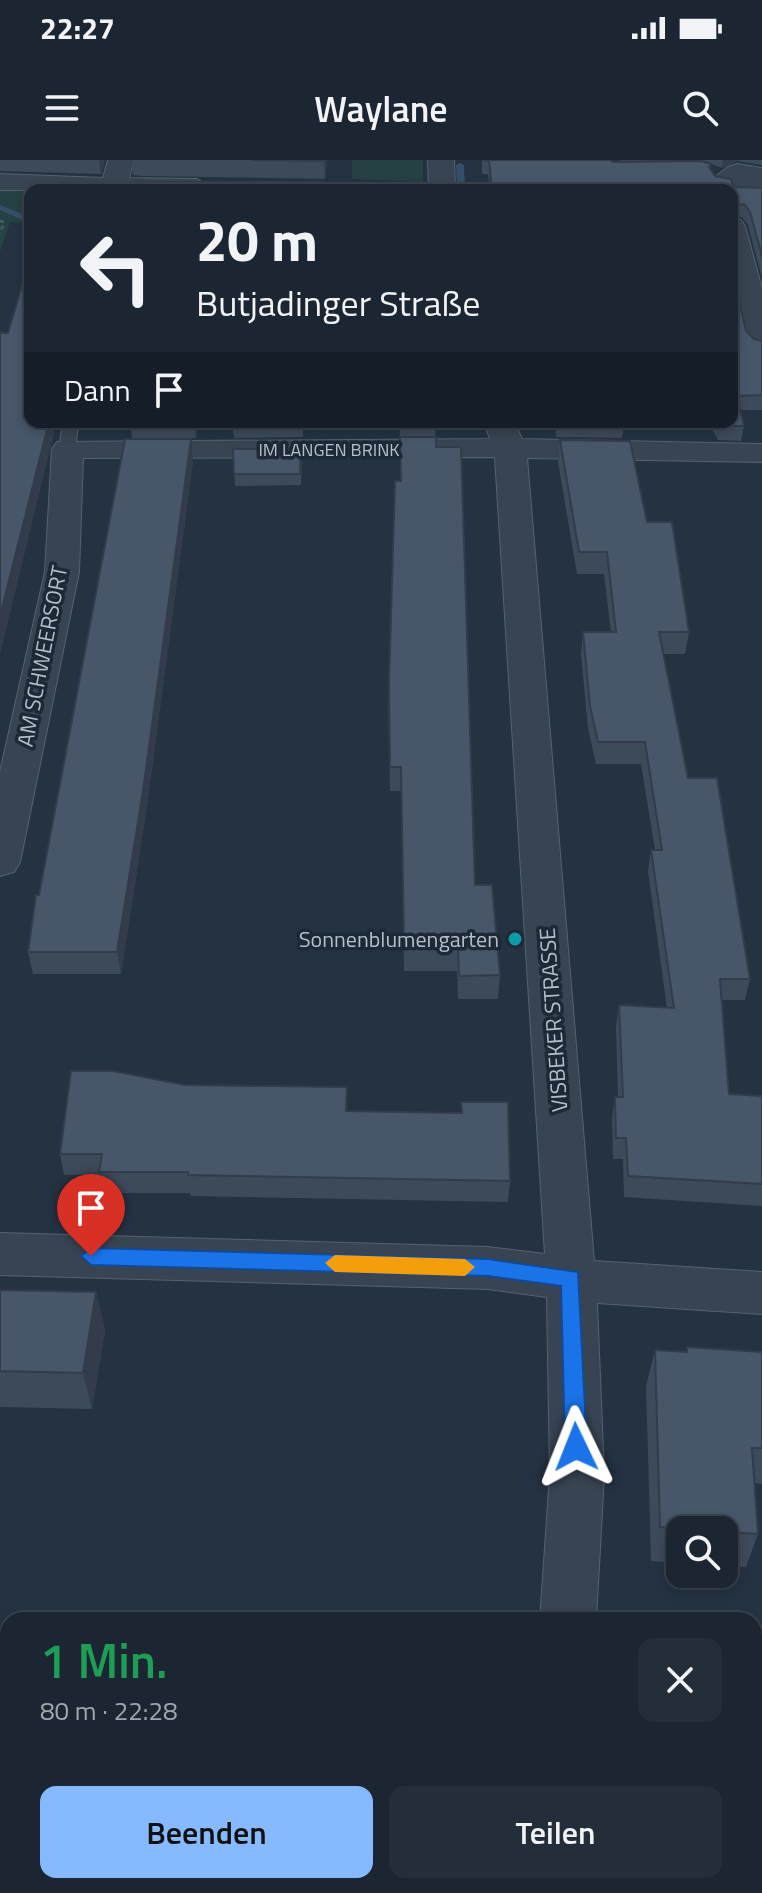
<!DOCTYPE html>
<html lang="de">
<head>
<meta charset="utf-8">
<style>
  :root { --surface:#1b2632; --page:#242e3a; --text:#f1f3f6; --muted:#a0a5ac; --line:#39434d; --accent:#87b9ff }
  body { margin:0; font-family:"Titillium Web",sans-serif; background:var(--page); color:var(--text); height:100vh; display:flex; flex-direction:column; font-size:30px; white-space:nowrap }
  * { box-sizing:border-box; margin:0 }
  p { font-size:26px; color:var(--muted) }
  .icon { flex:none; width:44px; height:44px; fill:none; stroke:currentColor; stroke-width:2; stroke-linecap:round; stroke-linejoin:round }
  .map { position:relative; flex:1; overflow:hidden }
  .details { position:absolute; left:0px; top:1452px; width:762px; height:282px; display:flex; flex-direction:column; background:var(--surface); border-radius:24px 24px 0 0; box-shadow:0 4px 12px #0003,0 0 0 2px var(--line) }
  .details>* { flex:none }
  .hud { position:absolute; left:24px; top:24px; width:714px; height:244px; border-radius:16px; box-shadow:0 4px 12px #0003,0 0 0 2px var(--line); background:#1b2632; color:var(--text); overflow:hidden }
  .fabs { position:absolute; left:666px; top:1356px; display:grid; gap:16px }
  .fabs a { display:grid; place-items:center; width:72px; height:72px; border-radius:16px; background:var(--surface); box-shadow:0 4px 12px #0003,0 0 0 2px var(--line); font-size:40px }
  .pin { position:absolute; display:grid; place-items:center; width:68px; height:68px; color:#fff; margin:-82px -34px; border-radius:50% 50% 50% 0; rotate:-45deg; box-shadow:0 0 8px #0007 }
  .pin .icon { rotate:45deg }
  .me { position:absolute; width:88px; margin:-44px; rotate:358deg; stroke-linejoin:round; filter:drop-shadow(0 0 6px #0008) }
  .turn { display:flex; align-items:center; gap:28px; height:168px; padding:0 40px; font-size:36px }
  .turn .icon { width:104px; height:104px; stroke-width:2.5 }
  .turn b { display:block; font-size:56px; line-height:68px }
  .then { display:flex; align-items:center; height:76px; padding:0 40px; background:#0003; gap:16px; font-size:30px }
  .round { display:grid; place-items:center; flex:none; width:84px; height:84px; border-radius:16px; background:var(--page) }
  .head { display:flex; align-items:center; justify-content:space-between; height:136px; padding:0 40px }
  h1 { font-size:48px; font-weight:600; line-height:60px; color:#1e9e55 }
  .button { display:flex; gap:16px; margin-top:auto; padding:16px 40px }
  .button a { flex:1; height:92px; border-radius:16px; background:var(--accent); color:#111; font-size:32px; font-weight:600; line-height:92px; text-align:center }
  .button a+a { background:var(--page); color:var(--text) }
  .status { display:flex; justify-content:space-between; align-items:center; height:56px; padding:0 40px; background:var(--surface); direction:ltr }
  .status svg { height:22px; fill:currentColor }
  header { display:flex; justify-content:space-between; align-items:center; height:104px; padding:0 40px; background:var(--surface); font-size:36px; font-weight:600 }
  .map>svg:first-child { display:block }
  .green { fill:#264143 }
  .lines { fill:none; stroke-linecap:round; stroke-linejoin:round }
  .stream { fill:#364e6a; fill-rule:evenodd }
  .lane-casing { stroke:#56626f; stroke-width:2 }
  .street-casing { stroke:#56626f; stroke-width:2 }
  .path { stroke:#445e60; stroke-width:3; stroke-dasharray:4 4; stroke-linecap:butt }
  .lane { fill:#384452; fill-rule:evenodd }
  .street { fill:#384452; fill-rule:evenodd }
  .wall { fill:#3d4a5a }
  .shaded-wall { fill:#323c4a }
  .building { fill:#475669; stroke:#323c4a; stroke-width:2 }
  .route { fill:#1a73e8; stroke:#114b97; stroke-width:2 }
  .slow { fill:#f59e0b }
  .culture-dot { fill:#0f9aa8; stroke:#1d2937; stroke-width:3 }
  .labels { text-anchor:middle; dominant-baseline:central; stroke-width:7; stroke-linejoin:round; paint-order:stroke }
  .far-street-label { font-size:18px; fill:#b5bfcc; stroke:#1d2937 }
  .street-label { font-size:22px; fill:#b5bfcc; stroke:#1d2937 }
  .poi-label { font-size:22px; fill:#b5bfcc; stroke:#1d2937; text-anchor:end }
</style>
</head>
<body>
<div class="status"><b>22:27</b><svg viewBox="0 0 49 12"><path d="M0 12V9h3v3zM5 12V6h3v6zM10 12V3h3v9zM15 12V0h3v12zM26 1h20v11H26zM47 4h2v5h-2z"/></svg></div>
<header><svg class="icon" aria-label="menu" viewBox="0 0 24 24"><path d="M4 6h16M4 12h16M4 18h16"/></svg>Waylane<svg class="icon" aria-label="search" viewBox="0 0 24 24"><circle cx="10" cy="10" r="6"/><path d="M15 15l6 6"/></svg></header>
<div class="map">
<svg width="762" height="1733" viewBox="0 0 762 1733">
  <rect width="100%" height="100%" fill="#243242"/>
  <g class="green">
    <path d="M 352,0 L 423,0 L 423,22 L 352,19 Z"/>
    <path d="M 0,28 L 30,30 L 30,63 L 10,62 L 0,92 Z"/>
  </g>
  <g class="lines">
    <g class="stream">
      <path d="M 460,3 L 464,5 L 465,30 L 457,30 L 456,5 Z"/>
      <path d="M 0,45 L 30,57 L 30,63 L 0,50 Z"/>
    </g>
    <g class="lane-casing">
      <path id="lane" d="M 63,262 L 79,262 L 74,293 L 62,293 L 59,289 Z"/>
    </g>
    <g class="street-casing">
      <g id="street">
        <path d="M 108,0 L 134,0 L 129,18 L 197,19 L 210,27 L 208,30 L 0,30 L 0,14 L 103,18 Z"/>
        <path d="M 428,0 L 454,0 L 455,30 L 429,30 Z"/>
        <path d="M 737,4 L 762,8 L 762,38 L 736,38 L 732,37 L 732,30 L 714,26 L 710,21 L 728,7 Z"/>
        <path d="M 732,58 L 741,60 L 745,66 L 762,129 L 762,193 L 752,190 L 747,184 L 732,121 Z"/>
        <path d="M 484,262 L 514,262 L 522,279 L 762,284 L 762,302 L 527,298 L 594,1101 L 762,1112 L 762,1154 L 597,1143 L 604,1315 L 596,1460 L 540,1460 L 550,1315 L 547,1137 L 488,1129 L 0,1115 L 0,1073 L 488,1087 L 545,1094 L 495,297 L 83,298 L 79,412 L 20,702 L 14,712 L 0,716 L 0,612 L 45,412 L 52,289 L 57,282 L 490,279 Z"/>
        <path d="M 476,1726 L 538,1726 L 536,1733 L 474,1733 Z"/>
      </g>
    </g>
    <path class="path" d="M 0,61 L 4,62 L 0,74"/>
    <use href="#lane" class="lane"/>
    <use href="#street" class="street"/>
  </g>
  <g class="wall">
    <path d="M 0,0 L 105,0 L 101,14 L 0,11 Z"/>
    <path d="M 132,0 L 327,0 L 325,19 L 142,16 L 133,15 Z"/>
    <path d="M 482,0 L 610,0 L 613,2 L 711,4 L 711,10 L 715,16 L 733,27 L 762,28 L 762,118 L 748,65 L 742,57 L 732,58 L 732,30 L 490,30 L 488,14 L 482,14 Z"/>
    <path d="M 620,0 L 701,0 L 621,1 Z"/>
    <path d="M 701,0 L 762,0 L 762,5 L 737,1 L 722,8 Z"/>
    <path d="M 746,171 L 754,179 L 762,181 L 762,250 L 740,250 L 744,266 L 741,281 L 718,280 L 708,262 L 732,262 Z"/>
    <path d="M 0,173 L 30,262 L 62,262 L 59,268 L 55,268 L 0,493 Z"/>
    <path d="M 80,262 L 198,262 L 196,278 L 132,278 L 131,269 L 81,268 Z"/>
    <path d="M 232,262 L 303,262 L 303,277 L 234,278 Z"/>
    <path d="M 400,262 L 436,262 L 435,276 L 400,277 Z"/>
    <path d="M 555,262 L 623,262 L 624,267 L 622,278 L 556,277 Z"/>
    <path d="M 191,279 L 193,301 L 146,653 L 121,814 L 33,814 L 28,792 Z"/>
    <path d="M 560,280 L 647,362 L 689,472 L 685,494 L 664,494 L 688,618 L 750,819 L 745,840 L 721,840 L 729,934 L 762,936 L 762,1046 L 624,1037 L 623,999 L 613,999 L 612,958 L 615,937 L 618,937 L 616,867 L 619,845 L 667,848 L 648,711 L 651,690 L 655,690 L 641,604 L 596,604 L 588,568 L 581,494 L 583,472 L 611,472 L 604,414 L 577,414 L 558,302 Z"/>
    <path d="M 436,287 L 475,725 L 500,815 L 498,839 L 458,839 L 457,811 L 404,811 L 401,631 L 390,631 L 388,545 L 400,321 Z"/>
    <path d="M 233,289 L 302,300 L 301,325 L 235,326 Z"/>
    <path d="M 185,925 L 347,951 L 461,953 L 461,942 L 510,1021 L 508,1042 L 191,1036 L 190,1033 L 104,1033 L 100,1015 L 64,1015 L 60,994 Z"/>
    <path d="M 0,1130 L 96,1132 L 105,1170 L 92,1249 L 0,1247 Z"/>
    <path d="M 687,1187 L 762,1192 L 762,1324 L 755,1323 L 758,1374 L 746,1407 L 724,1406 L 724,1370 L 680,1370 L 680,1403 L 651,1401 L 646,1226 L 655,1190 L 686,1192 Z"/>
    <path d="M 0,1501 L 8,1506 L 8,1658 L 0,1654 Z"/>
    <path d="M 133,1726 L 427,1726 L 430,1728 L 430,1733 L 146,1733 Z"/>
  </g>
  <g class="shaded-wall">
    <path d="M 99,0 L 105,0 L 101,14 Z"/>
    <path d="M 324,0 L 327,0 L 325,19 Z"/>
    <path d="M 723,0 L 738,0 L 722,8 Z"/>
    <path d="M 49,262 L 54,262 L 55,268 L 0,493 L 0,456 Z"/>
    <path d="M 195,262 L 198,262 L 196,278 Z"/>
    <path d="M 191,279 L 193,301 L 146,653 L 121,814 L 117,792 Z"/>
    <path d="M 96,1132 L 105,1170 L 92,1249 L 83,1213 Z"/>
  </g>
  <g class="building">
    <path d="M 251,0 L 324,0 L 324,1 Z"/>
    <path d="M 482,0 L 610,0 L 613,2 L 701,1 L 711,4 L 709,7 L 715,16 L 731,19 L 733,27 L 762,28 L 762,96 L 750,52 L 744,44 L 732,45 L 732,30 L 492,30 L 489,1 Z"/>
    <path d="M 136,22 L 323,22 L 322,30 L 134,30 Z"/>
    <path d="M 30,98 L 30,262 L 49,262 L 0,456 L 0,173 L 8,173 Z"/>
    <path d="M 732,111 L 746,171 L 754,179 L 762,181 L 762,235 L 737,236 L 744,266 L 720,266 L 718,262 L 732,262 Z"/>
    <path d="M 557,262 L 623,262 L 624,267 L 557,265 Z"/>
    <path d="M 400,277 L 436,277 L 436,287 L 461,287 L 475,725 L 492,725 L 500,815 L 459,816 L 458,788 L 404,788 L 401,607 L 390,607 L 389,522 L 395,321 L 401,321 Z"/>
    <path d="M 125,279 L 191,279 L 143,631 L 117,792 L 28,792 L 36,735 L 39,735 Z"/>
    <path d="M 560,280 L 630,281 L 647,362 L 672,362 L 689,472 L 659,472 L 688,618 L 717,618 L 750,819 L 720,819 L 729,934 L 762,936 L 762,1024 L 628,1016 L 626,978 L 616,978 L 615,937 L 623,937 L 619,845 L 674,848 L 651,690 L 662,690 L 645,582 L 598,582 L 590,546 L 583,472 L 616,472 L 607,392 L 579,392 Z"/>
    <path d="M 233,289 L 301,289 L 300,314 L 234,314 Z"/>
    <path d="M 71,911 L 113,911 L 185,925 L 347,927 L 346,951 L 462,953 L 461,942 L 508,942 L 510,1021 L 188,1015 L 188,1012 L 99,1012 L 102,994 L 60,994 Z"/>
    <path d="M 0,1130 L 96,1132 L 83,1213 L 0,1211 Z"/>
    <path d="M 687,1187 L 762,1192 L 762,1288 L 752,1288 L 758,1374 L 724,1372 L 724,1370 L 660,1367 L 655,1190 L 687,1192 Z"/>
    <path d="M 0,1501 L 8,1506 L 8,1638 L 0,1634 Z"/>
    <path d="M 171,1726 L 427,1726 L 430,1728 L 428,1733 L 184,1733 Z"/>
    <path d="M 592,1726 L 659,1726 L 658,1733 L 590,1733 Z"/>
  </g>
  <path class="route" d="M 91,1088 L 488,1099 L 578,1112 L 587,1287 L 584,1294 L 576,1297 L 568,1294 L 565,1287 L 561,1126 L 488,1116 L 91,1105 L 81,1096 Z"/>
  <path class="slow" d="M 335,1095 L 465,1099 L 475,1107 L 465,1116 L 335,1112 L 325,1103 Z"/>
  <circle class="culture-dot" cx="515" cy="779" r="8"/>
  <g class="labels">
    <g class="far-street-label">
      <text x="329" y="289">IM LANGEN BRINK</text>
    </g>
    <g class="street-label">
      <text transform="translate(42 496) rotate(-79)">AM SCHWEERSORT</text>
      <text transform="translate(553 860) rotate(-94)">VISBEKER STRASSE</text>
    </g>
    <g class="poi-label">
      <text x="499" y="779">Sonnenblumengarten</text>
    </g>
  </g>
</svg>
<div class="fabs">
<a><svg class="icon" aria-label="search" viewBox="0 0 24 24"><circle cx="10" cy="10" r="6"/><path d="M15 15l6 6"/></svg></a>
</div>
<div class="pin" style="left:91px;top:1096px;background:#d93025"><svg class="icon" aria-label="arrive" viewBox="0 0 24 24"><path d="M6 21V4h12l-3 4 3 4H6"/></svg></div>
<svg class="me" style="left:576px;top:1287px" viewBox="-20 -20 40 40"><path d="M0-17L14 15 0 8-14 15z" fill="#1a73e8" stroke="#fff" stroke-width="4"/></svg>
<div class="hud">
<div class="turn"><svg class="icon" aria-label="left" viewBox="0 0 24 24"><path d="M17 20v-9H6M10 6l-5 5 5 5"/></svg><div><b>20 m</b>Butjadinger Straße</div></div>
<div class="then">Dann<svg class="icon" aria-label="arrive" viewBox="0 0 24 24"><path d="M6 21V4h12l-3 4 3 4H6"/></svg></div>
</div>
<section class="details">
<div class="head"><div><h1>1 Min.</h1><p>80 m · 22:28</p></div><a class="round"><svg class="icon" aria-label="close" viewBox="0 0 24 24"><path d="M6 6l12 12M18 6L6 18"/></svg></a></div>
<div class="button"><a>Beenden</a><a>Teilen</a></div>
</section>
</div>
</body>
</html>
